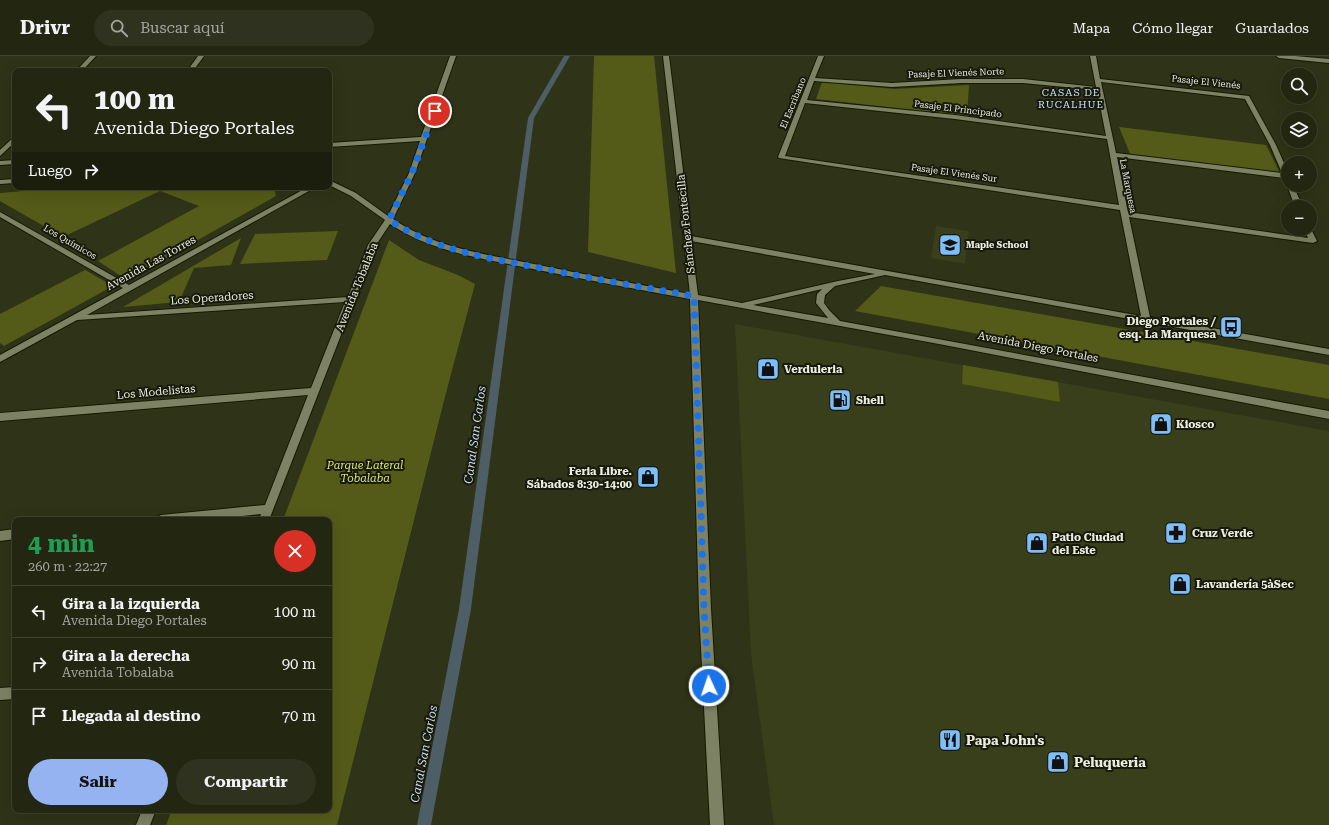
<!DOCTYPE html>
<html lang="es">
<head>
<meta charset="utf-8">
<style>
  :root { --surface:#232611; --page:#2f321f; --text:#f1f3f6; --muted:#a3a59f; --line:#404331; --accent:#95b2f1 }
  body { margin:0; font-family:"Roboto Serif",serif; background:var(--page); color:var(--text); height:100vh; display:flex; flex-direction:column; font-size:15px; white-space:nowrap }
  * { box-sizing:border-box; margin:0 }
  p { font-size:13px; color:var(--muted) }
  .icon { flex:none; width:22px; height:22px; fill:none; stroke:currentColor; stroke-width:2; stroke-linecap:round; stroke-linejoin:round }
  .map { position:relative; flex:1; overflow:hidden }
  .sheet { position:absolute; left:12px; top:461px; width:320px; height:296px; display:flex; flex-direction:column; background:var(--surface); border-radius:8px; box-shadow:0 4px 16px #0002,0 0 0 1px var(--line) }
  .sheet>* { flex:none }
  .hud { position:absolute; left:12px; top:12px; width:320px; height:122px; border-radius:8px; box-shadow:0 4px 16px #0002,0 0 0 1px var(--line); background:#232611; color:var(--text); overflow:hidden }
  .tools { position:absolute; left:1281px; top:12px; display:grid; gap:8px }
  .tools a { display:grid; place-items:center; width:36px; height:36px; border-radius:50%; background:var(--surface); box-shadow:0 4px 16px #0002,0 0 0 1px var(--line); font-size:20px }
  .pin { position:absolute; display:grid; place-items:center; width:34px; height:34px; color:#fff; margin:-17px; border:2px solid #fff; border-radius:50%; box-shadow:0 1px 4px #0007 }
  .me { position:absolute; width:44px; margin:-22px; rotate:357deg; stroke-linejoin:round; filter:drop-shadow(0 0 3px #0008) }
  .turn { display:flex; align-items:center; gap:14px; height:84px; padding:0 16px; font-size:18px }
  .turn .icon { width:52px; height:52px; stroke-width:2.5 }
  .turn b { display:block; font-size:28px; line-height:34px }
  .then { display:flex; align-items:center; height:38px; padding:0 16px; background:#0003; gap:8px; font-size:15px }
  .round { display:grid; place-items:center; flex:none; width:42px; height:42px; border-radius:21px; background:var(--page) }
  .overview { display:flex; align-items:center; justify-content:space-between; height:68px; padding:0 16px }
  h1 { font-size:24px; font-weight:700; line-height:30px; color:#1e9e55 }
  .button { display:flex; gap:8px; margin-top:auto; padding:8px 16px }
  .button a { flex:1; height:46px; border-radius:24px; background:var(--accent); color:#111; font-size:16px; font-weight:700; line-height:46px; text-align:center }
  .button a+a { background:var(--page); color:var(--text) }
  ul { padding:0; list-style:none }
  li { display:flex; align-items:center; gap:12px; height:52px; padding:0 16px; border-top:1px solid var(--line) }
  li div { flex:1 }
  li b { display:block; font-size:15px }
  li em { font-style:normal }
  header { display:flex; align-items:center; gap:24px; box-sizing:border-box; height:56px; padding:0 20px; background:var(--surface); border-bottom:1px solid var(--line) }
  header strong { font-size:19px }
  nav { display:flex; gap:22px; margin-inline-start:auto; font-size:14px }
  .search { width:280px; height:36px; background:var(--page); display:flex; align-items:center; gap:10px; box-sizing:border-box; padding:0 14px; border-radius:22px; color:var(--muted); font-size:15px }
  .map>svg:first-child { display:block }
  .built { fill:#393e1b }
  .green { fill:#545b18 }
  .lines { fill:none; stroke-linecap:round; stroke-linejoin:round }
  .stream { fill:#4e5e67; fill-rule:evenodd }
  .minor-casing { stroke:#171a01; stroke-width:2 }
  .minor { fill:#7d8264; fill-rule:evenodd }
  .route { stroke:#1a73e8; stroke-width:7; stroke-dasharray:0 12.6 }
  .labels { text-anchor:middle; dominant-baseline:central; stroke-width:4; stroke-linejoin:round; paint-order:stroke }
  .far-street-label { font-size:9px; fill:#ebeedd; stroke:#18190d }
  .far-poi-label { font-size:9px; font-weight:bold; fill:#ebeedd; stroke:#18190d; text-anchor:start }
  .far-neighbourhood-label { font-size:10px; letter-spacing:1px; fill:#cae1f8; stroke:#18190d }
  .street-label { font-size:11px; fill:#ebeedd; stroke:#18190d }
  .poi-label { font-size:11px; font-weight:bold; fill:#ebeedd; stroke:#18190d; text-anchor:start }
  .park-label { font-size:11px; font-style:italic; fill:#dae96f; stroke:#18190d }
  .water-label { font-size:12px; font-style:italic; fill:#cbdded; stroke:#18190d }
  .near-poi-label { font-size:13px; font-weight:bold; fill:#ebeedd; stroke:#18190d; text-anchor:start }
</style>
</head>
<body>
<header>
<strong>Drivr</strong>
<div class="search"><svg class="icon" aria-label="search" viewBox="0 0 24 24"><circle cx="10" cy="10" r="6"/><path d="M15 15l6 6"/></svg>Buscar aquí</div>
<nav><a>Mapa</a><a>Cómo llegar</a><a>Guardados</a></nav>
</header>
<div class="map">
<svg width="1329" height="769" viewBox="0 0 1329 769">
  <rect width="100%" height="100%" fill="#2f3317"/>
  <g class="built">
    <path d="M 936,170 L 969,175 L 965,208 L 931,202 Z"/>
    <path d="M 735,268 L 1329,375 L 1329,769 L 774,769 L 751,598 Z"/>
  </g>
  <g class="green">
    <path d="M 594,0 L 654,0 L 676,217 L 588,196 Z"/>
    <path d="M 822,26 L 894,33 L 969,29 L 967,60 L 816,43 Z"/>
    <path d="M 1119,71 L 1266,89 L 1280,117 L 1131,100 Z"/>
    <path d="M 69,131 L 274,131 L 276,140 L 127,224 L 98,205 L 199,150 L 160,135 L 63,181 L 0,145 L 0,137 Z"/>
    <path d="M 338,175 L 327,204 L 240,208 L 255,178 Z"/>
    <path d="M 241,182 L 231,209 L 194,212 L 179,246 L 123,251 Z"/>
    <path d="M 389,184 L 419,204 L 458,219 L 475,228 L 446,337 L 337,769 L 166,769 L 172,754 L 329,754 L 329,464 L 283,464 Z"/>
    <path d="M 85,214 L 113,230 L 4,290 L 0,287 L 0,258 Z"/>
    <path d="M 881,230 L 1329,309 L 1329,343 L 855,255 Z"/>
    <path d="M 963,309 L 1058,326 L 1060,346 L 962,328 Z"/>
  </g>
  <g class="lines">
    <path class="stream" d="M 564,0 L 570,0 L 534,62 L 471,553 L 431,769 L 417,769 L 459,553 L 528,62 Z"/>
    <g class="minor-casing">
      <g id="minor">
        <path d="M 90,0 L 96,0 L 82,15 L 76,15 Z"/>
        <path d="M 198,0 L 204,0 L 193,15 L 187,15 Z"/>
        <path d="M 450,0 L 456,0 L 415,117 L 393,163 C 435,192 485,198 534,208 C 586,219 638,228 690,238 L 663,0 L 669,0 L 691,180 L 1141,260 L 1120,154 L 779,102 L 778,101 L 818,0 L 824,0 L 815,22 L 892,27 L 961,23 L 1023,23 L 1096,31 L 1090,0 L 1096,0 L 1100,23 L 1249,40 L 1276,89 L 1288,116 L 1288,126 L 1286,125 L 1284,122 L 1117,101 L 1128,156 L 1308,182 L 1304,173 L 1310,173 L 1310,171 L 1317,185 L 1313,187 L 1129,161 L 1150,261 L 1329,293 L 1329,299 L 885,219 L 835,230 L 825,239 L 824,247 L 829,254 L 840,265 L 1329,355 L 1329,363 L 939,288 L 698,244 L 711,553 L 724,769 L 710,769 L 699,553 L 690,243 C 636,233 582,223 528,212 C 481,202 431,196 390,168 L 376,189 L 269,464 L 259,464 L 261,458 L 205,464 L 156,464 L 157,461 L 161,459 L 265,449 L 308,339 L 0,365 L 0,357 L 311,332 L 345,246 L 77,264 L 0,306 L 0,299 L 123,232 L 0,161 L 0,156 L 129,229 L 308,131 L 316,131 L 87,259 L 348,241 L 368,189 L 385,164 L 351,140 L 329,129 L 329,124 L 356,137 L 388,160 L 409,117 L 420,85 L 329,91 L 329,87 L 421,81 ZM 814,25 L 892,31 L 961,27 L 1023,27 L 1097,34 L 1106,80 L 955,59 L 807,44 ZM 1101,26 L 1245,43 L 1270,89 L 1282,117 L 1116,97 ZM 805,47 L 955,63 L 1107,83 L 1119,149 L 785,100 ZM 691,185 L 875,218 L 838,225 L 742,247 L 698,239 ZM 822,233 L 817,238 L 816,247 L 828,262 L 753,249 Z"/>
        <path d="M 1276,0 L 1295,0 L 1329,3 L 1329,7 L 1279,2 Z"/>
        <path d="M 15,80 L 15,86 L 0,100 L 0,94 Z"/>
        <path d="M 15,104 L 15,108 L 0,109 L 0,105 Z"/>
        <path d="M 15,123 L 15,127 L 0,128 L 0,124 Z"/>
        <path d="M 1288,127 L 1288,129 L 1293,129 L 1303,151 L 1295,151 L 1287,129 Z"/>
        <path d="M 15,473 L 15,483 L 0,485 L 0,475 Z"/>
        <path d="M 15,631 L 15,643 L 0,644 L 0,632 Z"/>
        <path d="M 142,754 L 156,754 L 150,769 L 136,769 Z"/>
      </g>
    </g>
    <use href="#minor" class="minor"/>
  </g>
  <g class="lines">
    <path class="route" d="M 435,55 L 412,117 L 389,164 C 435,194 483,201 535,211 C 588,222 641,231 694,240 L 704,553 L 709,630"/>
  </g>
  <defs>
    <g id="school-square" transform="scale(1.15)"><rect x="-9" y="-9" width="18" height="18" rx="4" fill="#7dbef9" stroke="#18190d"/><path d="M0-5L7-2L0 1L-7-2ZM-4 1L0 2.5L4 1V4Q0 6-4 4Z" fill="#111"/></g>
    <g id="bus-square" transform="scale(1.15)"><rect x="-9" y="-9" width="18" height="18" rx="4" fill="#7dbef9" stroke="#18190d"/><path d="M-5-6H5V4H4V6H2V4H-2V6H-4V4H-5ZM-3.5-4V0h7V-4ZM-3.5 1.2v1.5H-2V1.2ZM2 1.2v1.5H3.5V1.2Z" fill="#111"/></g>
    <g id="shop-square" transform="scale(1.15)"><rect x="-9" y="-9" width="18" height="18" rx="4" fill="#7dbef9" stroke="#18190d"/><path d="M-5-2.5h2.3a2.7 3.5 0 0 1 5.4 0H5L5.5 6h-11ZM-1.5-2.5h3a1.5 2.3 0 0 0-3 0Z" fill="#111"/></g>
    <g id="fuel-square" transform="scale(1.15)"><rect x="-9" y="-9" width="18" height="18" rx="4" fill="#7dbef9" stroke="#18190d"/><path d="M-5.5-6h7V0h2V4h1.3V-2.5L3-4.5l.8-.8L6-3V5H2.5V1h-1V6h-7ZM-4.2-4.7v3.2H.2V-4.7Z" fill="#111"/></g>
    <g id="pharmacy-square" transform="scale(1.15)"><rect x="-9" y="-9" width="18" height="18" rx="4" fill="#7dbef9" stroke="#18190d"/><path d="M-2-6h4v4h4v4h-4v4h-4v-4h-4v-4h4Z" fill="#111"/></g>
    <g id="restaurant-square" transform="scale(1.15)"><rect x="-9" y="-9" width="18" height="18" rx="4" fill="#7dbef9" stroke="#18190d"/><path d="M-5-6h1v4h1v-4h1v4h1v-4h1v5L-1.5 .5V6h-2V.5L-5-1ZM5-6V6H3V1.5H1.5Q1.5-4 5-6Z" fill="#111"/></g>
  </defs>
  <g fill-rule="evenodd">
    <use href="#school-square" x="950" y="189"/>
    <use href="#bus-square" x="1231" y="271"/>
    <use href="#shop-square" x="768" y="313"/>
    <use href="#fuel-square" x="840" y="344"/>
    <use href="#shop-square" x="1161" y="368"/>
    <use href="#shop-square" x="648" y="421"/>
    <use href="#pharmacy-square" x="1176" y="477"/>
    <use href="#shop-square" x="1037" y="487"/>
    <use href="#shop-square" x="1180" y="528"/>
    <use href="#restaurant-square" x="950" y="684"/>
    <use href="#shop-square" x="1058" y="706"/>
  </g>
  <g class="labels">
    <g class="far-street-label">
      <text transform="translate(956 17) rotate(-2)">Pasaje El Vienés Norte</text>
      <text transform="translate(1206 26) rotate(6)">Pasaje El Vienés</text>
      <text transform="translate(793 47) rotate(-68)">El Escribano</text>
      <text transform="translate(958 53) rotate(7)">Pasaje El Principado</text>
      <text transform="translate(954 117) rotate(8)">Pasaje El Vienés Sur</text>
      <text transform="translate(1128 130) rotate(79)">La Marquesa</text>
      <text transform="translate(70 186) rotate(30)">Los Químicos</text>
    </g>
    <g class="far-poi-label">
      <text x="966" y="189">Maple School</text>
    </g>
    <g class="far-neighbourhood-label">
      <text x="1071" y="36">CASAS DE<tspan x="1071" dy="12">RUCALHUE</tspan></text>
    </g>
    <g class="street-label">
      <text transform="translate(686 168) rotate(-96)">Sánchez Fontecilla</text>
      <text transform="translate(151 207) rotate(-29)">Avenida Las Torres</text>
      <text transform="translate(357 231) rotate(-68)">Avenida Tobalaba</text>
      <text transform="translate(212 242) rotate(-4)">Los Operadores</text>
      <text transform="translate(1038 291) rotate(11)">Avenida Diego Portales</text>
      <text transform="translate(156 336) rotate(-5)">Los Modelistas</text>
    </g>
    <g class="poi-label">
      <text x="1216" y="265" text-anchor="end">Diego Portales /<tspan x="1216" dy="13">esq. La Marquesa</tspan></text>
      <text x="784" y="313">Verduleria</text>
      <text x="856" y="344">Shell</text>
      <text x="1176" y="368">Kiosco</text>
      <text x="632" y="415" text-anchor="end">Feria Libre.<tspan x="632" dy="13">Sábados 8:30-14:00</tspan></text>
      <text x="1192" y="477">Cruz Verde</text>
      <text x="1052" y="481">Patio Ciudad<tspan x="1052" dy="13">del Este</tspan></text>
      <text x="1196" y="528">Lavandería 5àSec</text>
    </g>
    <g class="park-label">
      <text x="365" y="409">Parque Lateral<tspan x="365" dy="13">Tobalaba</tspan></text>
    </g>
    <g class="water-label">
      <text transform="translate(475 379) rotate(-82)">Canal San Carlos</text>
      <text transform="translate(424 698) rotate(-79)">Canal San Carlos</text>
    </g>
    <g class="near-poi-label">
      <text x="966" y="684">Papa John's</text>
      <text x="1074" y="706">Peluqueria</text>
    </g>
  </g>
</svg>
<div class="tools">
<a><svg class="icon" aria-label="search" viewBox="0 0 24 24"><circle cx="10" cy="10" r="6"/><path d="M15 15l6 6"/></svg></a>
<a><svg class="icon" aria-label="layers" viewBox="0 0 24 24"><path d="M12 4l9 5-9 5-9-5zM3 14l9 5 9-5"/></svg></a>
<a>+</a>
<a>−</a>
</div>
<div class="pin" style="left:435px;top:55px;background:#d93025"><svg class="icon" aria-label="arrive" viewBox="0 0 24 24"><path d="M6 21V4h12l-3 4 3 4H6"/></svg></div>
<svg class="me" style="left:709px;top:630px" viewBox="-20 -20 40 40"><circle r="17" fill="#1a73e8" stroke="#fff" stroke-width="3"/><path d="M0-11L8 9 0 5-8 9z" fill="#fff"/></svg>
<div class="hud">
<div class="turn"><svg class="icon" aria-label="left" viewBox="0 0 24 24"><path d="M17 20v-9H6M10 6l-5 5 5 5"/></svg><div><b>100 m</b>Avenida Diego Portales</div></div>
<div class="then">Luego<svg class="icon" aria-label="right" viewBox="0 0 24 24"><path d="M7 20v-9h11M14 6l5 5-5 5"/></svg></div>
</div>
<section class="sheet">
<div class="overview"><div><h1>4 min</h1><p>260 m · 22:27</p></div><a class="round" style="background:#d93025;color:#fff"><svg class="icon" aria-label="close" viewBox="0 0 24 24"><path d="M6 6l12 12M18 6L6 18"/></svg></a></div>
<ul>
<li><svg class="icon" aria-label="left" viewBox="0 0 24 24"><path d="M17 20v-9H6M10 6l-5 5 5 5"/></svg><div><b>Gira a la izquierda</b><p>Avenida Diego Portales</p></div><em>100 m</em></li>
<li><svg class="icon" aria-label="right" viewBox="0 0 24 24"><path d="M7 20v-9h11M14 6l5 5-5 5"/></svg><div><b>Gira a la derecha</b><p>Avenida Tobalaba</p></div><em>90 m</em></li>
<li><svg class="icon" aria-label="arrive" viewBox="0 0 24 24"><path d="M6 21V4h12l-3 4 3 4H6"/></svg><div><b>Llegada al destino</b></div><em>70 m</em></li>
</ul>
<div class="button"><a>Salir</a><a>Compartir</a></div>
</section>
</div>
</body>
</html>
